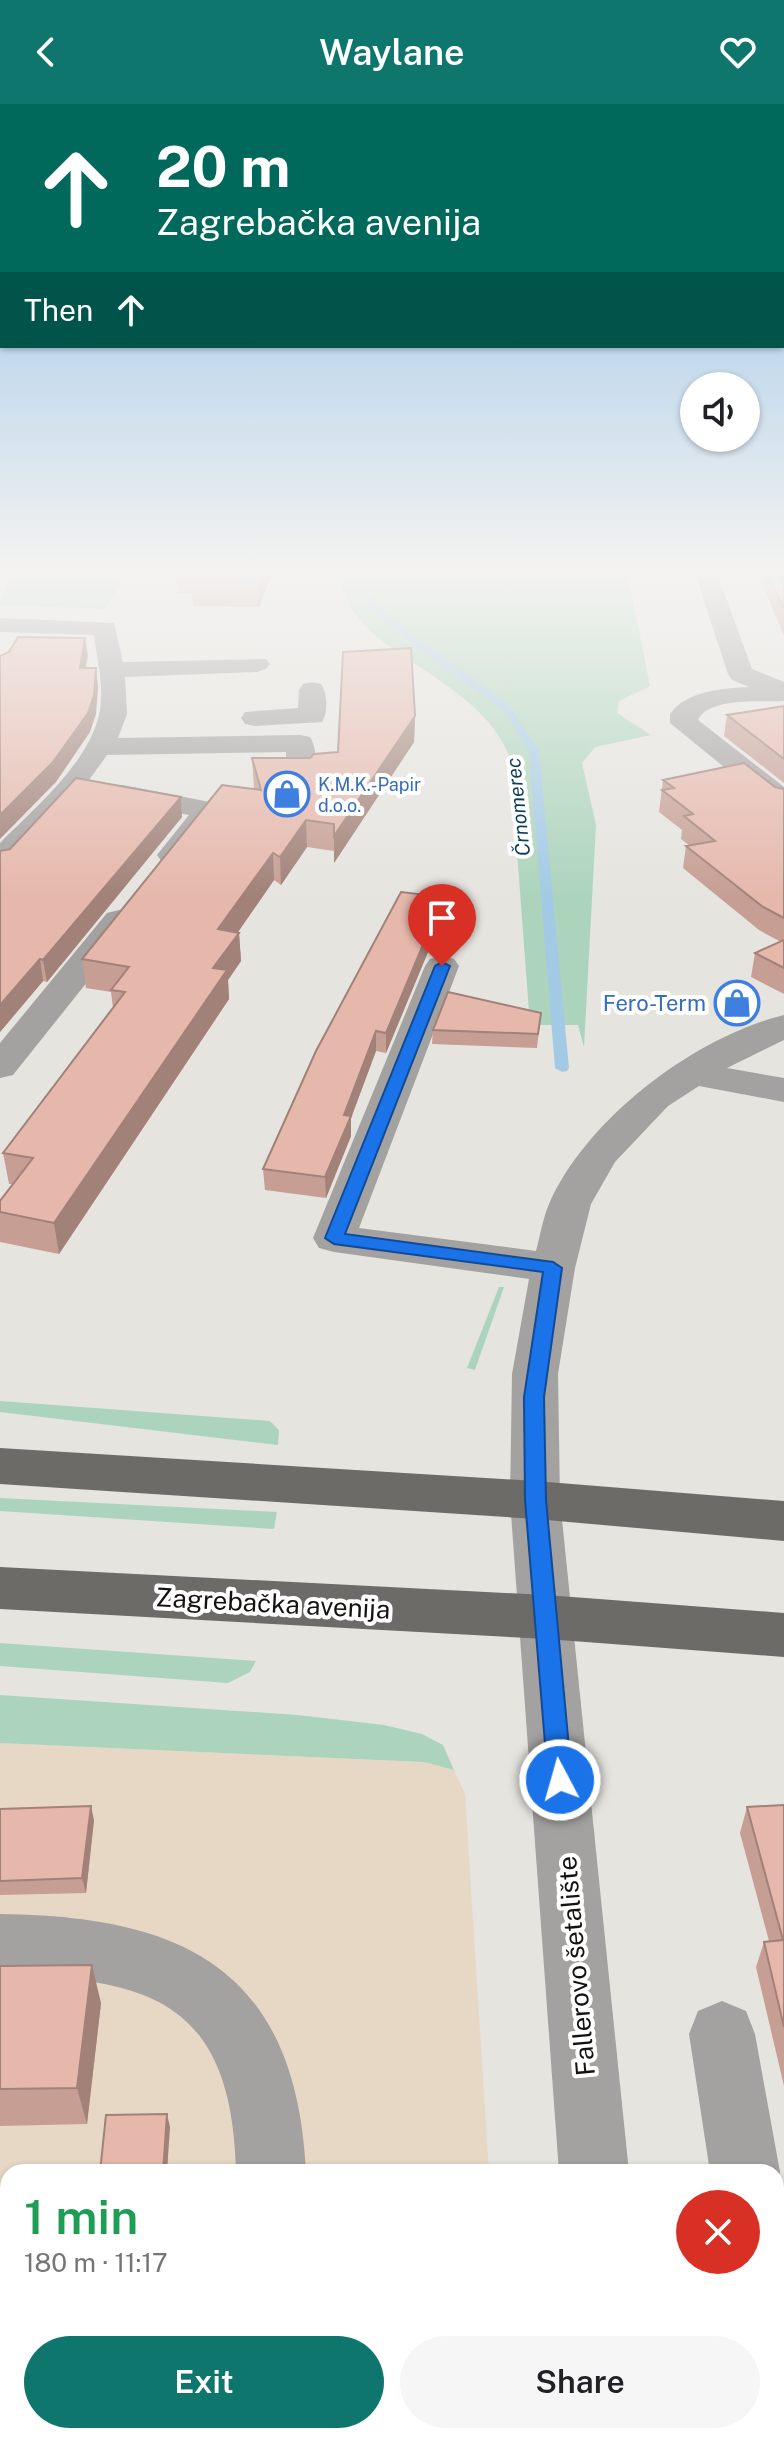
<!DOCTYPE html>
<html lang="en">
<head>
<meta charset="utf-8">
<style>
  :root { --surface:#fff; --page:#f6f6f6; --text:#202124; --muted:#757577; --accent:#0f766e }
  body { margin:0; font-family:"Public Sans",sans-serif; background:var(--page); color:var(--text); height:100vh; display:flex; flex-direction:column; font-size:30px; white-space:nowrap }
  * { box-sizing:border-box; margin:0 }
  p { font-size:26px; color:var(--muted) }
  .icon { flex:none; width:44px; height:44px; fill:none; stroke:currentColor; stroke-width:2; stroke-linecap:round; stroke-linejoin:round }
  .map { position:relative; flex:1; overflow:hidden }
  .drawer { position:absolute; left:0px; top:2060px; width:784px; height:280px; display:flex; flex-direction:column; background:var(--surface); border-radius:24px 24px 0 0; box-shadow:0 2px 6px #0004 }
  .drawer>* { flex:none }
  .top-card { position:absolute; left:0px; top:0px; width:784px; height:244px; box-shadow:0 2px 6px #0004; background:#00695c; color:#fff; overflow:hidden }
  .tools { position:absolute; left:680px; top:268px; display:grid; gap:16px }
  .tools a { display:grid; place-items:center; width:80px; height:80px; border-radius:50%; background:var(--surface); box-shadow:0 2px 6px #0004; font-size:40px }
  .pin { position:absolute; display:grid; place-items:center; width:68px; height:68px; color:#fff; margin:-82px -34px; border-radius:50% 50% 50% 0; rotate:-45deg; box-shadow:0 0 8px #0007 }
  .pin .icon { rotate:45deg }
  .me { position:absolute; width:88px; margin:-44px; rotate:354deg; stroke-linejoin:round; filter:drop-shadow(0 0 6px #0008) }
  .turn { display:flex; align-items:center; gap:28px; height:168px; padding:0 24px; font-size:36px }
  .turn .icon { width:104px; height:104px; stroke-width:2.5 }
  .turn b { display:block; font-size:56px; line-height:68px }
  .then { display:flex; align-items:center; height:76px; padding:0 24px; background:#0003; gap:16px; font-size:30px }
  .round { display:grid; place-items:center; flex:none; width:84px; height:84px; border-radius:42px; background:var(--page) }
  .head { display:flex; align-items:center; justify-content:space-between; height:136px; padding:0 24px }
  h1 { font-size:48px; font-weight:600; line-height:60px; color:#1e9e55 }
  .cta { display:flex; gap:16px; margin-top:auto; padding:16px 24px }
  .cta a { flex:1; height:92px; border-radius:48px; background:var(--accent); color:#fff; font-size:32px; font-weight:600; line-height:92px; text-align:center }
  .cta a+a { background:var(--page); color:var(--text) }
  header { display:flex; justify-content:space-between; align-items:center; height:104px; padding:0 24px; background:var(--accent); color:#fff; font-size:36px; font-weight:600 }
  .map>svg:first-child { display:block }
  .industrial { fill:#e7d8c5 }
  .green { fill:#acd4bc }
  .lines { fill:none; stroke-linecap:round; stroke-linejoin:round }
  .stream { fill:#a3cae5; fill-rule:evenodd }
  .minor { fill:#a3a2a0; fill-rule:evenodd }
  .major { fill:#6d6b68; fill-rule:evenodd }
  .wall { fill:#c69e94 }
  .shaded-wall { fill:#a18178 }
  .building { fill:#e6b8ac; stroke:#a18178; stroke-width:2 }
  .route { fill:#1a73e8; stroke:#114b97; stroke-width:2 }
  .labels { text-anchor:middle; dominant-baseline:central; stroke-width:8; stroke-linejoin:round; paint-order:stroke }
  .far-shop-label { font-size:18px; fill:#366cbe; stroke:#fff; text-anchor:start }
  .far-water-label { font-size:20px; font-style:italic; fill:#0d3f5a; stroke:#fff }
  .shop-label { font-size:22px; fill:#366cbe; stroke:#fff; text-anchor:end }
  .near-street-label { font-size:26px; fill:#141312; stroke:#fff }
</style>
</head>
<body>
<header><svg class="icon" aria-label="back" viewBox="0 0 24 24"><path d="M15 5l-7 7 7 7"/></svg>Waylane<svg class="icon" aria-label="heart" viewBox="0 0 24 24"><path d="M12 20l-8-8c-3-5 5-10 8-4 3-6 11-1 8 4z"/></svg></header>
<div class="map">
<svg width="784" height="2340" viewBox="0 0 784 2340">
  <rect width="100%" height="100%" fill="#e6e4df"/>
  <path class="industrial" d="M 0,1639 L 424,1658 L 454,1666 L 465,1690 L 489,2068 L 8,2068 L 8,2332 L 505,2332 L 505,2340 L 0,2340 Z"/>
  <g class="green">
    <path d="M 12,466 L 106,466 L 127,470 L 106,505 L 0,501 Z"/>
    <path d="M 335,466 L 627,466 L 650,582 L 619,597 L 617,609 L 651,631 L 595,643 L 582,659 L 596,721 L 584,943 L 578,921 L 530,921 L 510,654 C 486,590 410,566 364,521 C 350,507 343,484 335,466 Z"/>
    <path d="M 499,1183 L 504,1183 L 475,1266 L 467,1264 Z"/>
    <path d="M 0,1297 L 270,1317 L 279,1326 L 278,1341 L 0,1308 Z"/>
    <path d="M 0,1394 L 277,1408 L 274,1425 L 0,1407 Z"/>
    <path d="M 0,1539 L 256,1557 L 250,1568 L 228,1579 L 0,1562 Z"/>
    <path d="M 0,1591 L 298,1611 L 384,1621 L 422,1630 L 443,1641 L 454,1666 L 424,1658 L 0,1639 Z"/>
  </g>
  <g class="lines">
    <path class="stream" d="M 355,466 L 363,466 L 376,501 L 400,522 L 510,602 L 539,647 L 569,964 L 567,967 L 562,968 L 555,964 L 529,647 L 503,606 L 394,526 L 369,504 Z"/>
    <g class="minor">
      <path d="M 694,466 L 716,466 L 752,565 L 784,578 L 784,597 C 762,598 708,593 698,616 L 784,683 L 784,706 L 773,703 L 670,619 L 670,610 C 686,587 723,584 749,583 L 732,576 L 728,570 Z"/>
      <path d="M 0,514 L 114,519 L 123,558 L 266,555 L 270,560 L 266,565 L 257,568 L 125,573 L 127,610 L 118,634 L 300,631 L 310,633 C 317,643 318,667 311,677 L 291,677 L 286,671 L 286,648 L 107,651 C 89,677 27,760 0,766 L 0,739 C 35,703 87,661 99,611 C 105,584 97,557 94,531 L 0,528 Z"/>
      <path d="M 312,578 L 321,580 C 328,590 328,609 322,618 L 255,622 L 245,620 L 241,614 L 245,608 L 298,604 L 299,586 L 303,580 Z"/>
      <path d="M 122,681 L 210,698 L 221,709 L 184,758 L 162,758 L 157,751 L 189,711 L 112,696 L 107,690 L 112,684 Z"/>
      <path d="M 119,806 L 131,809 L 136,816 L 131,823 L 13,971 L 0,974 L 0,939 L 107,809 Z"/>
      <path d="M 442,852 L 454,855 L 459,862 L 359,1124 L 536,1147 C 540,1132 543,1114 549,1100 C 587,1014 695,933 784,911 L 784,936 L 727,964 L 784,974 L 784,998 L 699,982 L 668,1002 L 615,1058 L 591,1100 L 575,1164 L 558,1270 L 560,1396 L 629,2068 L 559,2068 L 510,1396 L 512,1270 L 529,1175 L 334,1148 L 319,1144 L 313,1134 L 425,862 L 430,855 Z"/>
      <path d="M 0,1810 C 186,1812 296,1867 306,2068 L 236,2068 C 232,1899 152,1873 0,1872 Z"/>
      <path d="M 722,1897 L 746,1907 L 755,1930 L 780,2068 L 776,2079 L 776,2068 L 710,2068 L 689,1930 L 698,1907 Z"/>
      <path d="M 776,2293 L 784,2296 L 784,2340 L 737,2340 L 737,2332 L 776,2332 Z"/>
      <path d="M 220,2332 L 298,2332 L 295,2340 L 217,2340 Z"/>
      <path d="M 578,2332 L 704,2332 L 707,2340 L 579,2340 Z"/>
    </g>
    <g class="major">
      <path d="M 0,1344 L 535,1377 L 784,1397 L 784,1437 L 535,1415 L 0,1380 Z"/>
      <path d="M 0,1463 L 546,1491 L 784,1509 L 784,1553 L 546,1535 L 0,1505 Z"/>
    </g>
  </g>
  <g class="wall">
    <path d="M 176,466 L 273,466 L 259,503 L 193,502 L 192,490 L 178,489 Z"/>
    <path d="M 756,466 L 784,466 L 784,532 L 758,470 Z"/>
    <path d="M 784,602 L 784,679 L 724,632 L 727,611 Z"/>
    <path d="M 415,612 L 414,638 L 334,759 L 334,747 L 307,743 L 281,781 L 274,776 L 238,828 L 239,829 L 241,857 L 228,876 L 229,895 L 59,1150 L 0,1138 L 0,1097 L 12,1080 L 9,1080 L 3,1049 L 113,904 L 111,888 L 86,884 L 82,855 L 254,685 L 252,654 L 310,654 L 338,648 Z"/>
    <path d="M 663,676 L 775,683 L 784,685 L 784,890 L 751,873 L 755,849 L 781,838 L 759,826 L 683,764 L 686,742 L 689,741 L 681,735 L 682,726 L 659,708 Z"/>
    <path d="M 181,693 L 182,713 L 47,878 L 43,877 L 0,928 L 0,747 L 10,745 Z"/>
    <path d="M 443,793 L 443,812 L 386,949 L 376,947 L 351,1014 L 351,1032 L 326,1094 L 265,1086 L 263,1065 Z"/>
    <path d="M 541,909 L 537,944 L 432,940 L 433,926 Z"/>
    <path d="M 784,1701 L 784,1982 L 756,1863 L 764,1838 L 769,1837 L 740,1729 L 747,1703 Z"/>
    <path d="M 0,1705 L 94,1716 L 86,1789 L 0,1791 Z"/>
    <path d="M 0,1862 L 101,1899 L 87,2020 L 0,2022 Z"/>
  </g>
  <g class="shaded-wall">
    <path d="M 259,466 L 273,466 L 259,503 L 258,469 Z"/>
    <path d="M 85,534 L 88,552 L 82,582 L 80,564 Z"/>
    <path d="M 96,564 L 98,583 L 96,610 L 90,628 L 56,678 L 0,735 L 0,711 Z"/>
    <path d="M 415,612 L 414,638 L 334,759 L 334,732 Z"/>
    <path d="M 181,693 L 182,713 L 47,878 L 43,856 Z"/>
    <path d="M 306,716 L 307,743 L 281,781 L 280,753 Z"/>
    <path d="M 273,749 L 274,776 L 220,854 L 218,825 Z"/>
    <path d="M 443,793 L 443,812 L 386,949 L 386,929 Z"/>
    <path d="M 239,829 L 241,857 L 228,876 L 229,895 L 59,1150 L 54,1119 L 213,864 Z"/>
    <path d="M 40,855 L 43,877 L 0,928 L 0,901 Z"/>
    <path d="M 376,927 L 376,947 L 351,1014 L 351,1032 L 326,1094 L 325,1073 L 344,1011 Z"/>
    <path d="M 91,1702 L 94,1716 L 86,1789 L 82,1774 Z"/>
    <path d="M 92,1861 L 101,1899 L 87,2020 L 77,1984 Z"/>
    <path d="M 167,2010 L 170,2023 L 167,2068 L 163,2068 Z"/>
    <path d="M 0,2187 L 8,2206 L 0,2273 Z"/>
  </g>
  <g class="building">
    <path d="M 191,466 L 259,466 L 258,469 L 190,468 Z"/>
    <path d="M 766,466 L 784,466 L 784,505 Z"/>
    <path d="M 18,533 L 85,534 L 80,564 L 96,564 L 94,591 L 88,609 L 53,658 L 0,711 L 0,552 L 9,548 Z"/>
    <path d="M 411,544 L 415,612 L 334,732 L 334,720 L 306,716 L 280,753 L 273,749 L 218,825 L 239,829 L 213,864 L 227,866 L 54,1119 L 0,1108 L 0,1097 L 33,1054 L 3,1049 L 125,888 L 111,886 L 129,863 L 82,855 L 222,681 L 261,686 L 252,654 L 310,654 L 314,650 L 338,648 L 343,548 Z"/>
    <path d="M 784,602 L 784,655 L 727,611 Z"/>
    <path d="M 744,659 L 775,683 L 784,685 L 784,814 L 763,803 L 686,742 L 715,737 L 684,712 L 693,710 L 662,686 L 674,684 L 663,676 Z"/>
    <path d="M 76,674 L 181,693 L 43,856 L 40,855 L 0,901 L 0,747 L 10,745 Z"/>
    <path d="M 401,788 L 443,793 L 386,929 L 376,927 L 344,1011 L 351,1012 L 325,1073 L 263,1065 L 316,947 Z"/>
    <path d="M 784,836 L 784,864 L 755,849 Z"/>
    <path d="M 448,888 L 541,909 L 538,930 L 433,926 Z"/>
    <path d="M 784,1701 L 784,1923 L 764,1838 L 783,1836 L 747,1703 Z"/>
    <path d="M 91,1702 L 82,1774 L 0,1777 L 0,1705 Z"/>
    <path d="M 92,1861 L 77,1984 L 0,1985 L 0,1862 Z"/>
    <path d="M 167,2010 L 163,2068 L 100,2068 L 106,2011 Z"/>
  </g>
  <linearGradient id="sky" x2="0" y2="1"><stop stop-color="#8cbde7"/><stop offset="0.59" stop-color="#f4f3f1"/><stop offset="1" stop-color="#f4f3f1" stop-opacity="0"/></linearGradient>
  <rect width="784" height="793" fill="url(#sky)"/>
  <path class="route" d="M 442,858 L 450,862 L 345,1130 L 553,1158 L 562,1164 L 544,1293 L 546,1396 L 572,1676 L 568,1684 L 560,1687 L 551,1684 L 548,1676 L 525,1396 L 524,1293 L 543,1168 L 334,1140 L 325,1134 L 435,862 Z"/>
  <defs>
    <g id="shop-ring" transform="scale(2.3)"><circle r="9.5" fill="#fff" stroke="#3f7fe0" stroke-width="1.5"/><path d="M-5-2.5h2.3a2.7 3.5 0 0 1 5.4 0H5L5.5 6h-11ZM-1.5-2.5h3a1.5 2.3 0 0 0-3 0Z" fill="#3f7fe0"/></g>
  </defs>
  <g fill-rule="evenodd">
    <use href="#shop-ring" x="287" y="690"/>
    <use href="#shop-ring" x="737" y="899"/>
  </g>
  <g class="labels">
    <g class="far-shop-label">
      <text x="318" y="680">K.M.K.-Papir<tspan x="318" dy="21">d.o.o.</tspan></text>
    </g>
    <g class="far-water-label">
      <text transform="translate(518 703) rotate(-96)">Črnomerec</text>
    </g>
    <g class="shop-label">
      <text x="706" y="899">Fero-Term</text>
    </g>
    <g class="near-street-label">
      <text transform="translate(273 1499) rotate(3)">Zagrebačka avenija</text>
      <text transform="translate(576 1862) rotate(-95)">Fallerovo šetalište</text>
    </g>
  </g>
</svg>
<div class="tools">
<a><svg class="icon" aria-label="sound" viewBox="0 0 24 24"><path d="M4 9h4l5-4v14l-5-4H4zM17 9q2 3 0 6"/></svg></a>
</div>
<div class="pin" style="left:442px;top:862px;background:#d93025"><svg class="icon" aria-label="arrive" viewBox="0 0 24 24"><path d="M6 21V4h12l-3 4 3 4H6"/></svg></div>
<svg class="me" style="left:560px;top:1676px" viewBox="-20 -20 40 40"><circle r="17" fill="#1a73e8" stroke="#fff" stroke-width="3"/><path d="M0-11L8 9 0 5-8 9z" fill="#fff"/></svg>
<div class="top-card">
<div class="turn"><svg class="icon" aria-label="ahead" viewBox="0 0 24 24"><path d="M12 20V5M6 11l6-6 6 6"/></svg><div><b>20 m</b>Zagrebačka avenija</div></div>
<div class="then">Then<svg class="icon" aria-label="ahead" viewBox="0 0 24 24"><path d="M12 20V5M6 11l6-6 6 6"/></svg></div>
</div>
<section class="drawer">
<div class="head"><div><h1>1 min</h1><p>180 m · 11:17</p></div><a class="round" style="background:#d93025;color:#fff"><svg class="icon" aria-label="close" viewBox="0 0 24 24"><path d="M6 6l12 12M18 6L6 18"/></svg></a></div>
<div class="cta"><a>Exit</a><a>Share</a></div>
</section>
</div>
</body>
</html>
